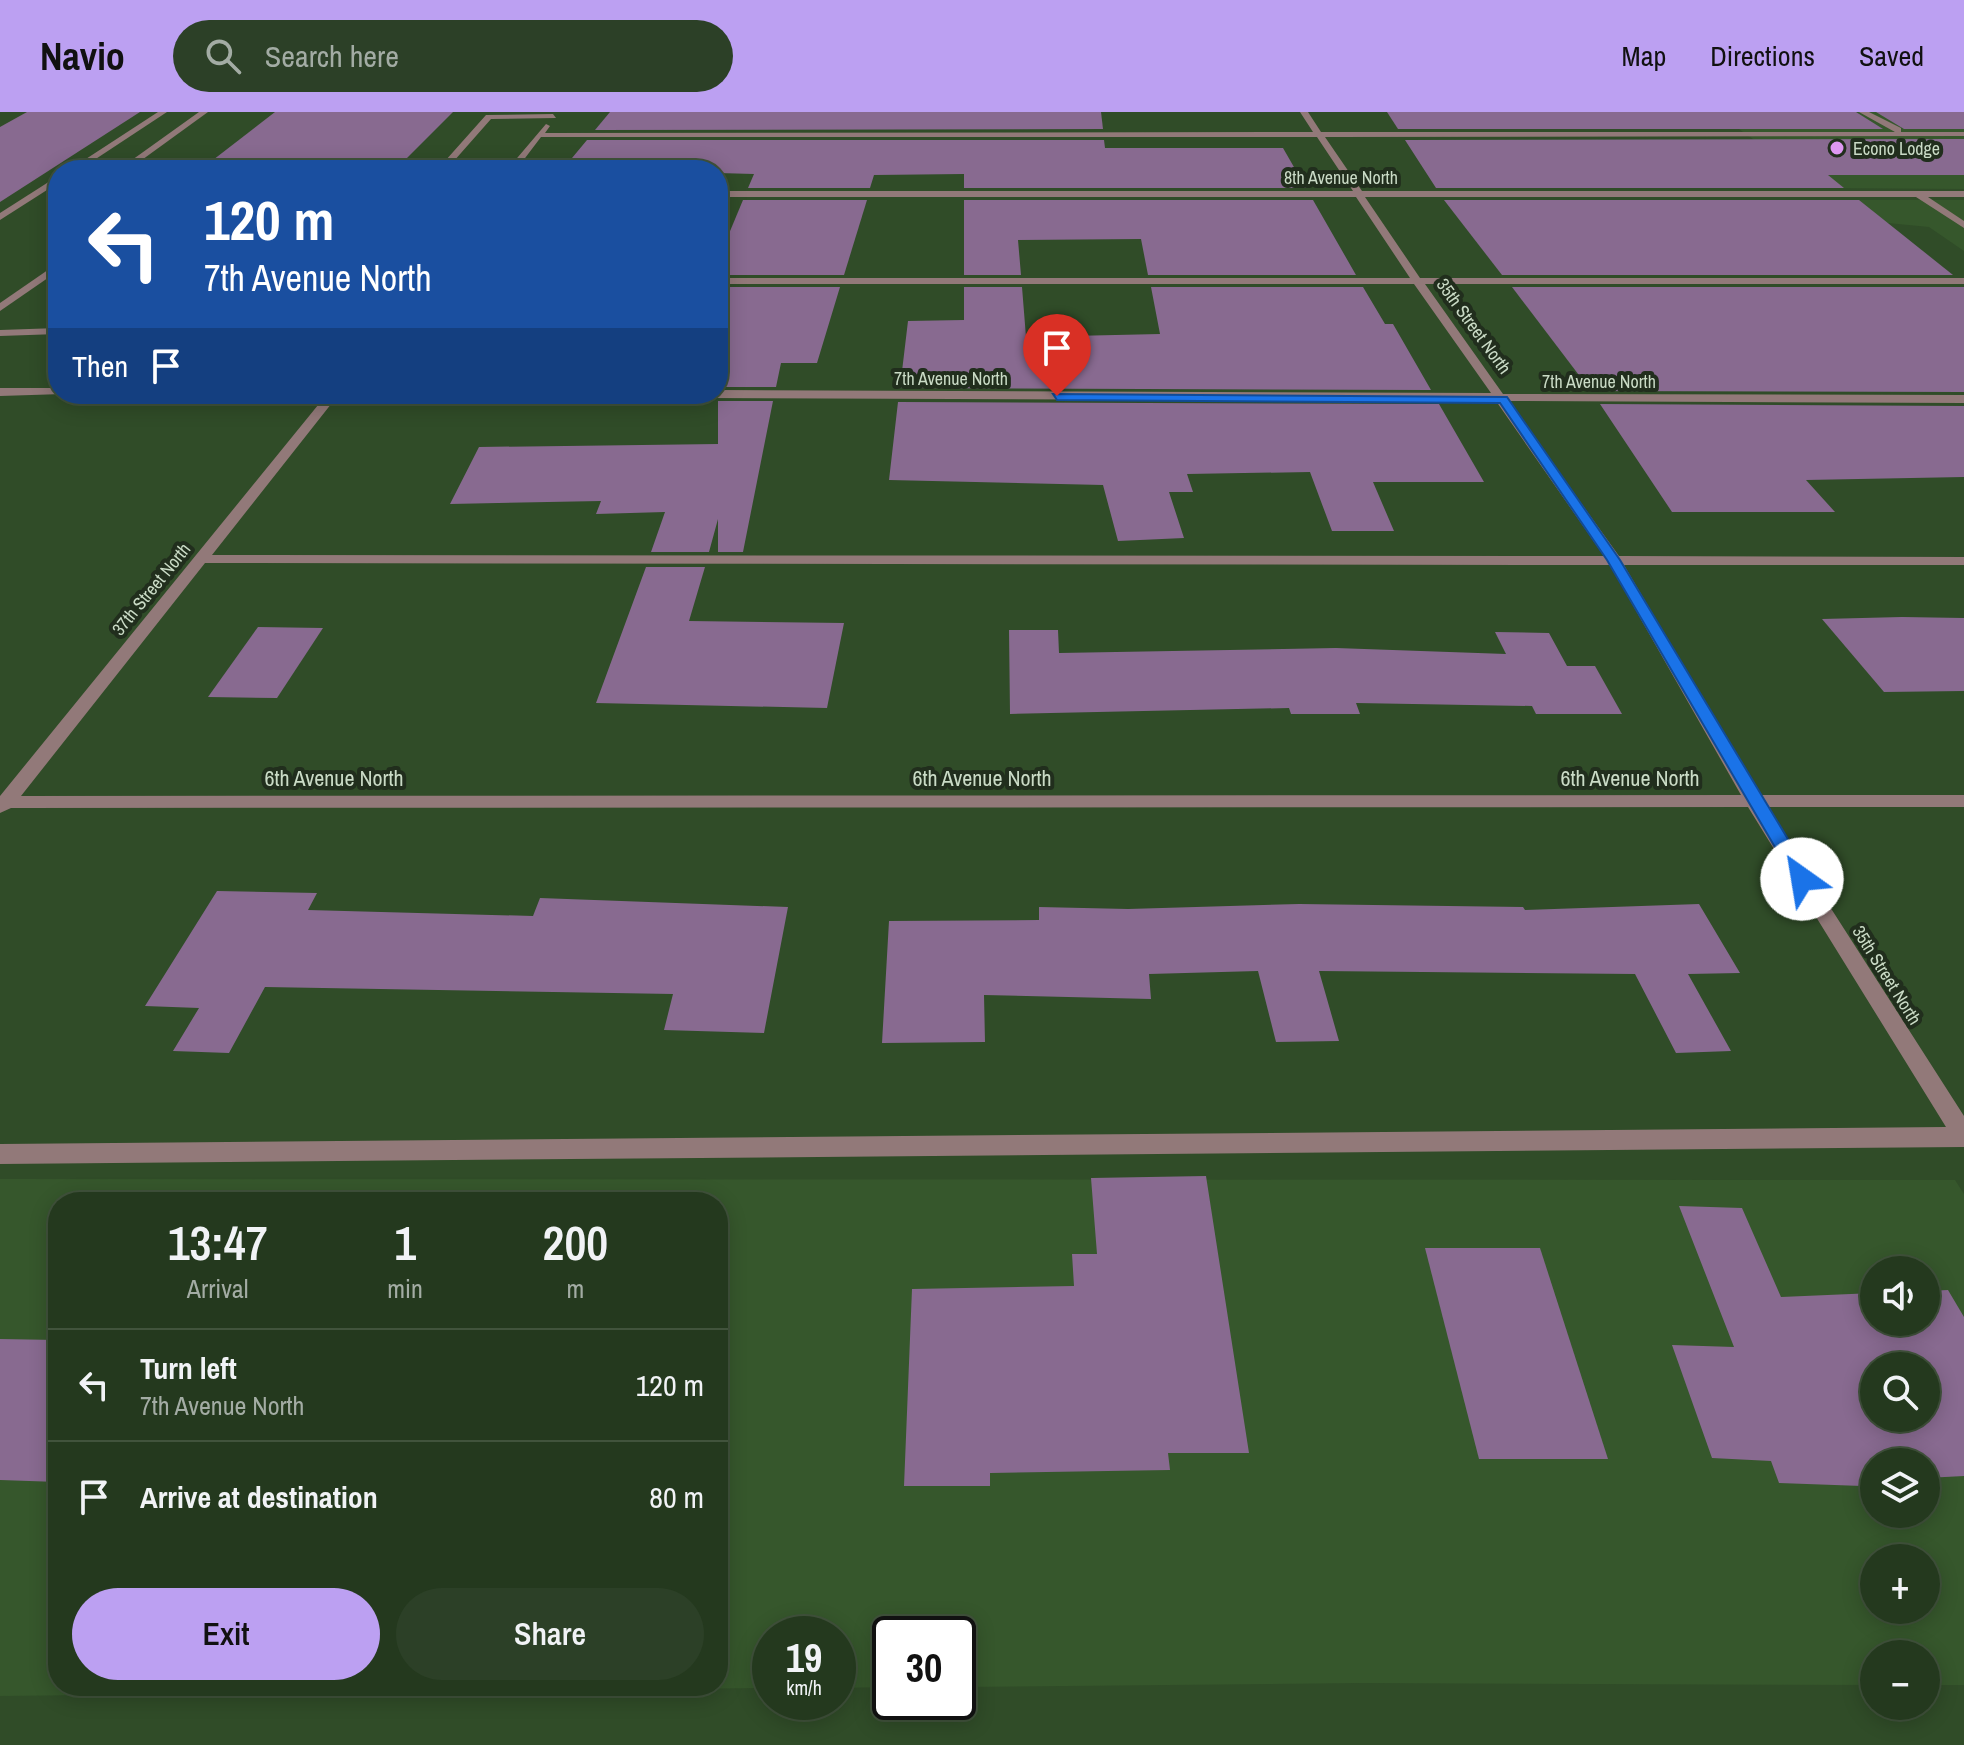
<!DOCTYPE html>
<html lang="en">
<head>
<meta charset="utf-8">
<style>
  :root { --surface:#24391e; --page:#2c4027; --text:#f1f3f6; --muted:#a3aca4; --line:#41533c; --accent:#bca0f2 }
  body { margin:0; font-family:"Archivo Narrow",sans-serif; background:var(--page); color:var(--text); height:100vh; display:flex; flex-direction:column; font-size:30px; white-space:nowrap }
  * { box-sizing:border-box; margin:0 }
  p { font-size:26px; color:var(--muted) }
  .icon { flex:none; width:44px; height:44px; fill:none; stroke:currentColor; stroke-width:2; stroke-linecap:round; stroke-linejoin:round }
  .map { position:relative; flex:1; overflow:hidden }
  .panel { position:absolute; left:48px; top:1080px; width:680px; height:504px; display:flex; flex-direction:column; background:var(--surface); border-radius:32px; box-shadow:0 4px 20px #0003,0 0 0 2px var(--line) }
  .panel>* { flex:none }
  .top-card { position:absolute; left:48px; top:48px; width:680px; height:244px; border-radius:32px; box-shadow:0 4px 20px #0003,0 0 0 2px var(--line); background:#1a4fa0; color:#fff; overflow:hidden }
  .fabs { position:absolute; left:1860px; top:1144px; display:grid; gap:16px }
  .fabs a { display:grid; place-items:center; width:80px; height:80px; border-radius:50%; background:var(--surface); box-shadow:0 4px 20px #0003,0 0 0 2px var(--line); font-size:40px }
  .speed { position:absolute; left:752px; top:1504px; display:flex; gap:16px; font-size:40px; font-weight:700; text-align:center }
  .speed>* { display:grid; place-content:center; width:104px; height:104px; border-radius:50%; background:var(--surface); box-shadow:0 4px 20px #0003,0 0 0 2px var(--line); line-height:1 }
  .speed small { font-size:20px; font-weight:400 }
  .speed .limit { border:4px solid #111; border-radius:12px; background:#fff; color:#111 }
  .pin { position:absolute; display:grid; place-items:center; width:68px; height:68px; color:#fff; margin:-82px -34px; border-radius:50% 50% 50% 0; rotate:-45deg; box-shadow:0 0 8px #0007 }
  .pin .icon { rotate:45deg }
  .me { position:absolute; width:88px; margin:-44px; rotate:328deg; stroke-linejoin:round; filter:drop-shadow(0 0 6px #0008) }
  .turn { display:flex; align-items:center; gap:28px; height:168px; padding:0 24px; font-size:36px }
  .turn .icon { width:104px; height:104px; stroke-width:2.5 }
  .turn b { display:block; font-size:56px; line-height:68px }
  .then { display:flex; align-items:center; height:76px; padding:0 24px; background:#0003; gap:16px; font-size:30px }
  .eta { display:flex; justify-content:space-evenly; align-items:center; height:136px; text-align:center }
  .eta b { font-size:48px; font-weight:600; line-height:56px }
  .action { display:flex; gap:16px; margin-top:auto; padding:16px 24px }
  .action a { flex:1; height:92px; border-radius:48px; background:var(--accent); color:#111; font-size:32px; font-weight:600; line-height:92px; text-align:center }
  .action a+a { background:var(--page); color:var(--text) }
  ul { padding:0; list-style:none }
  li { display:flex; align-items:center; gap:24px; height:112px; padding:0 24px; border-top:2px solid var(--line) }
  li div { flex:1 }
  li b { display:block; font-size:30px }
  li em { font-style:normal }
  header { display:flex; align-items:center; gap:48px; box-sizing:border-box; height:112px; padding:0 40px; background:var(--accent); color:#111 }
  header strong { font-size:38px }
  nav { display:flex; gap:44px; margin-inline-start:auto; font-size:28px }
  .search { width:560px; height:72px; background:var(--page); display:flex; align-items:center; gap:20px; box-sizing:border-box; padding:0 28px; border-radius:44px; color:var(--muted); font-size:30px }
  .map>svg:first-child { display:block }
  .built { fill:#36572c; fill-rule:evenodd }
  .building { fill:#886a90; fill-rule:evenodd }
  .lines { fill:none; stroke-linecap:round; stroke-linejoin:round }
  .minor { fill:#927979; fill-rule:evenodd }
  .route { fill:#1a73e8; stroke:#114b97; stroke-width:2 }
  .poi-dot { fill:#de98f2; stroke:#212e1d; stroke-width:3 }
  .labels { text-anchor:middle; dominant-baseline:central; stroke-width:8; stroke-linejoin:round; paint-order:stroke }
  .far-poi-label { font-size:18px; fill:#cadbc6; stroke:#212e1d; text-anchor:start }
  .far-street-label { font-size:18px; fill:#cadbc6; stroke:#212e1d }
  .street-label { font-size:22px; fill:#cadbc6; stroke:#212e1d }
</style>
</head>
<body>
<header>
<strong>Navio</strong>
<div class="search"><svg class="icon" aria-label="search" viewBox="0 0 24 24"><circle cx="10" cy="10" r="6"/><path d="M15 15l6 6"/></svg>Search here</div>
<nav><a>Map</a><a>Directions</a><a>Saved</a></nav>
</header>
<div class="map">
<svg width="1964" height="1633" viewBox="0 0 1964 1633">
  <rect width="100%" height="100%" fill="#304c28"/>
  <g class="built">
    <path d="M 1715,0 L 1964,0 L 1964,77 L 1822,76 Z"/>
    <path d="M 1838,88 L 1964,88 L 1964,139 L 1929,115 L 1867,109 Z"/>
    <path d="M 0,1067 L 1955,1068 L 1964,1082 L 1964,1573 L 1926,1573 L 1926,1542 L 1874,1542 L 1874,1573 L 1361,1571 L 958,1575 L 958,1522 L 890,1522 L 890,1575 L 838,1576 L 838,1522 L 770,1522 L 770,1576 L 0,1584 ZM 58,1090 L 718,1090 L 718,1574 L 58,1574 ZM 1874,1158 L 1926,1158 L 1926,1210 L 1874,1210 ZM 1874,1254 L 1926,1254 L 1926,1306 L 1874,1306 ZM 1874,1350 L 1926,1350 L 1926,1402 L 1874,1402 ZM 1874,1446 L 1926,1446 L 1926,1498 L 1874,1498 Z"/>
  </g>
  <g class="building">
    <path d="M 27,0 L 140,0 L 0,90 L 0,15 Z"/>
    <path d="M 275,0 L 453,0 L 395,58 L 200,58 Z"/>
    <path d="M 610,0 L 1101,0 L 1103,17 L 595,18 Z"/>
    <path d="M 1387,0 L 1856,0 L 1883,17 L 1398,17 Z"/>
    <path d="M 1876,0 L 1964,0 L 1964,17 L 1904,17 Z"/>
    <path d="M 1964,27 L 1964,63 L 1828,63 L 1844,76 L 1436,76 L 1405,28 Z"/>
    <path d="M 587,28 L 1104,28 L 1105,36 L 1283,36 L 1306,76 L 964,76 L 964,62 L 874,63 L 870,76 L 748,76 L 754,62 L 718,61 L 718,58 L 562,58 Z"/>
    <path d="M 743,88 L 867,88 L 844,163 L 718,163 L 718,148 Z"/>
    <path d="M 964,88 L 1313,88 L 1356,163 L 1148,163 L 1141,127 L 1018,128 L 1021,163 L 964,163 Z"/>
    <path d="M 1444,88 L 1859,88 L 1953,163 L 1502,163 Z"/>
    <path d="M 718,175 L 840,175 L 817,251 L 781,251 L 776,275 L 718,275 Z"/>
    <path d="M 964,175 L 1022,175 L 1026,225 L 1160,222 L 1151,175 L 1363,175 L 1385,212 L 1393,212 L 1431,278 L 900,276 L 908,209 L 964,208 Z"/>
    <path d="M 1512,175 L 1964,175 L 1964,280 L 1591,279 Z"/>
    <path d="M 718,289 L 773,289 L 743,440 L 718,440 L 718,407 L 709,440 L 651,440 L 665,400 L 596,402 L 601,389 L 450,392 L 479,335 L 718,332 Z"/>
    <path d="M 898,290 L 1439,292 L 1484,370 L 1373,370 L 1394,419 L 1332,419 L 1310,360 L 1187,362 L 1193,380 L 1169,380 L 1184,426 L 1118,429 L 1103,373 L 889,368 Z"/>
    <path d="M 1600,292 L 1964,294 L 1964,365 L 1806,368 L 1835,400 L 1672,400 Z"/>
    <path d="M 646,455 L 705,455 L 689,509 L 844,511 L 827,596 L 596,591 Z"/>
    <path d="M 1902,505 L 1964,506 L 1964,579 L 1884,580 L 1822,507 Z"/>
    <path d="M 258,515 L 323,516 L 277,586 L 208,585 Z"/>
    <path d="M 1009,518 L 1058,518 L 1059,541 L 1336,536 L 1506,542 L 1495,520 L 1549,521 L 1567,554 L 1595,554 L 1622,602 L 1536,602 L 1532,594 L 1356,591 L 1360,602 L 1291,602 L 1289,596 L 1010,602 Z"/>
    <path d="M 217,779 L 317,781 L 308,798 L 533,804 L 540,786 L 788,795 L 764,921 L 664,918 L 673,882 L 265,875 L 229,941 L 173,939 L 199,896 L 145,894 Z"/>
    <path d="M 1299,792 L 1523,795 L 1525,798 L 1699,792 L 1740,861 L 1688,862 L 1731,939 L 1676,941 L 1635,862 L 1319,859 L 1339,929 L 1276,930 L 1258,859 L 1149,862 L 1151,887 L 984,883 L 985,930 L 882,931 L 889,809 L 1039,808 L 1039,795 L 1128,797 Z"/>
    <path d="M 1206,1064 L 1249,1341 L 1168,1341 L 1170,1358 L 990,1361 L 990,1374 L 904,1374 L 912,1177 L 1074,1174 L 1072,1142 L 1097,1142 L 1091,1066 Z"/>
    <path d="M 1679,1094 L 1742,1096 L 1781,1185 L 1874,1181 L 1874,1210 L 1926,1210 L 1926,1179 L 1948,1178 L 1964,1205 L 1964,1364 L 1926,1366 L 1926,1350 L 1874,1350 L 1874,1368 L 1859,1369 L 1862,1374 L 1779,1371 L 1771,1349 L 1712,1346 L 1672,1233 L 1734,1235 ZM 1874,1254 L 1926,1254 L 1926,1306 L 1874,1306 Z"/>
    <path d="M 1425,1136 L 1540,1136 L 1608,1347 L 1479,1347 Z"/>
    <path d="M 0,1227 L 58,1228 L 58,1370 L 0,1368 Z"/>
  </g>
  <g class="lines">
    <g class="minor">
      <path d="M 158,0 L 167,0 L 79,58 L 69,58 Z"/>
      <path d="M 199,0 L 208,0 L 128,58 L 118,58 Z"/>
      <path d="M 1300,0 L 1308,0 L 1321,20 L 1895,20 L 1859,0 L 1869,0 L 1901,16 L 1901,20 L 1964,20 L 1964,24 L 1325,25 L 1362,79 L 1964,79 L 1964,85 L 1928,85 L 1964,109 L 1964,116 L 1916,85 L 1365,85 L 1420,166 L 1964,166 L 1964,172 L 1425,172 L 1503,282 L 1964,283 L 1964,291 L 1508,289 L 1619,444 L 1964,445 L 1964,453 L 1624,453 L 1759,683 L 1964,683 L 1964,695 L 1766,695 L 1964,1004 L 1964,1035 L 0,1052 L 0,1032 L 1946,1015 L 1748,695 L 11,696 L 0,701 L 0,684 L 327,282 L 339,282 L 212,443 L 1604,444 L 1496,289 L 707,286 L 701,282 L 718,282 L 718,278 L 1491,281 L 1414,172 L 718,172 L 718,166 L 1410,166 L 1356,85 L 718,85 L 718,79 L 1353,79 L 1317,25 L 541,25 L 516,58 L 507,58 L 546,12 L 550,14 L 545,21 L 1313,20 ZM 205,451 L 1610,453 L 1741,683 L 21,684 Z"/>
      <path d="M 553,2 L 556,6 L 491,7 L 446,58 L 437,58 L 486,3 Z"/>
      <path d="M 58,64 L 58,71 L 0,108 L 0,101 Z"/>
      <path d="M 58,101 L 58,112 L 52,110 L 52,106 Z"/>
      <path d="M 58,151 L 58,159 L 0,199 L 0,191 Z"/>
      <path d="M 58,216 L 58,222 L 0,224 L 0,218 Z"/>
      <path d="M 0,276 L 58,276 L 58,282 L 63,282 L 0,284 Z"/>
    </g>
  </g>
  <path class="route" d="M 1053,282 L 1507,285 L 1620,448 L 1809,762 L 1809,771 L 1796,771 L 1607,448 L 1500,291 L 1057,288 Z"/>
  <circle class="poi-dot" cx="1837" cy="36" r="8"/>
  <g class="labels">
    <g class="far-poi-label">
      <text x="1853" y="36">Econo Lodge</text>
    </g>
    <g class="far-street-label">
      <text x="1341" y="65">8th Avenue North</text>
      <text transform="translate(1474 214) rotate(54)">35th Street North</text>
      <text x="951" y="266">7th Avenue North</text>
      <text x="1599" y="269">7th Avenue North</text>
      <text transform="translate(151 477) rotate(-51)">37th Street North</text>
      <text transform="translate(1887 863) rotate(58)">35th Street North</text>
    </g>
    <g class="street-label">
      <text x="334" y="666">6th Avenue North</text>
      <text x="982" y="666">6th Avenue North</text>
      <text x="1630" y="666">6th Avenue North</text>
    </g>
  </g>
</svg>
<div class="fabs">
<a><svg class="icon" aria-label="sound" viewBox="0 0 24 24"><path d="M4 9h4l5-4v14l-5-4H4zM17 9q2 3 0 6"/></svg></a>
<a><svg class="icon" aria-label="search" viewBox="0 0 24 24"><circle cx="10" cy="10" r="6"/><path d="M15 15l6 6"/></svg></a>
<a><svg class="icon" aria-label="layers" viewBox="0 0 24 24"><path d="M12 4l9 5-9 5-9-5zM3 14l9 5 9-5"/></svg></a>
<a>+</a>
<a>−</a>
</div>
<div class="speed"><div>19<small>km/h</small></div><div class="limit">30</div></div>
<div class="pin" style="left:1057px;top:284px;background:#d93025"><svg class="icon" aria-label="arrive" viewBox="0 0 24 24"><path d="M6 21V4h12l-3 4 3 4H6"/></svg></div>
<svg class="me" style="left:1802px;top:767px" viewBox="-20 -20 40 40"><circle r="19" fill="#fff"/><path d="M0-13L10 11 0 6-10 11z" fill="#1a73e8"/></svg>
<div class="top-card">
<div class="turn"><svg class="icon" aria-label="left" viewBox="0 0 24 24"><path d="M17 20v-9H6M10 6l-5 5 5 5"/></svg><div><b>120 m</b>7th Avenue North</div></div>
<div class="then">Then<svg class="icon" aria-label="arrive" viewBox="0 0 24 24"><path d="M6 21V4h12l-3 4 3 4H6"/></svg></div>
</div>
<section class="panel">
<div class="eta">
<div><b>13:47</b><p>Arrival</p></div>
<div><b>1</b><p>min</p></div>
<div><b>200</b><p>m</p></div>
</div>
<ul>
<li><svg class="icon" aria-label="left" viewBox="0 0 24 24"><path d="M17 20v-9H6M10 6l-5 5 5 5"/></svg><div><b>Turn left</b><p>7th Avenue North</p></div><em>120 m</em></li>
<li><svg class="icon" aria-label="arrive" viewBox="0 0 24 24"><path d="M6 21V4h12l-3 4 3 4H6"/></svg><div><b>Arrive at destination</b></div><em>80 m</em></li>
</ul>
<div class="action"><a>Exit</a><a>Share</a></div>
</section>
</div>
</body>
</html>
